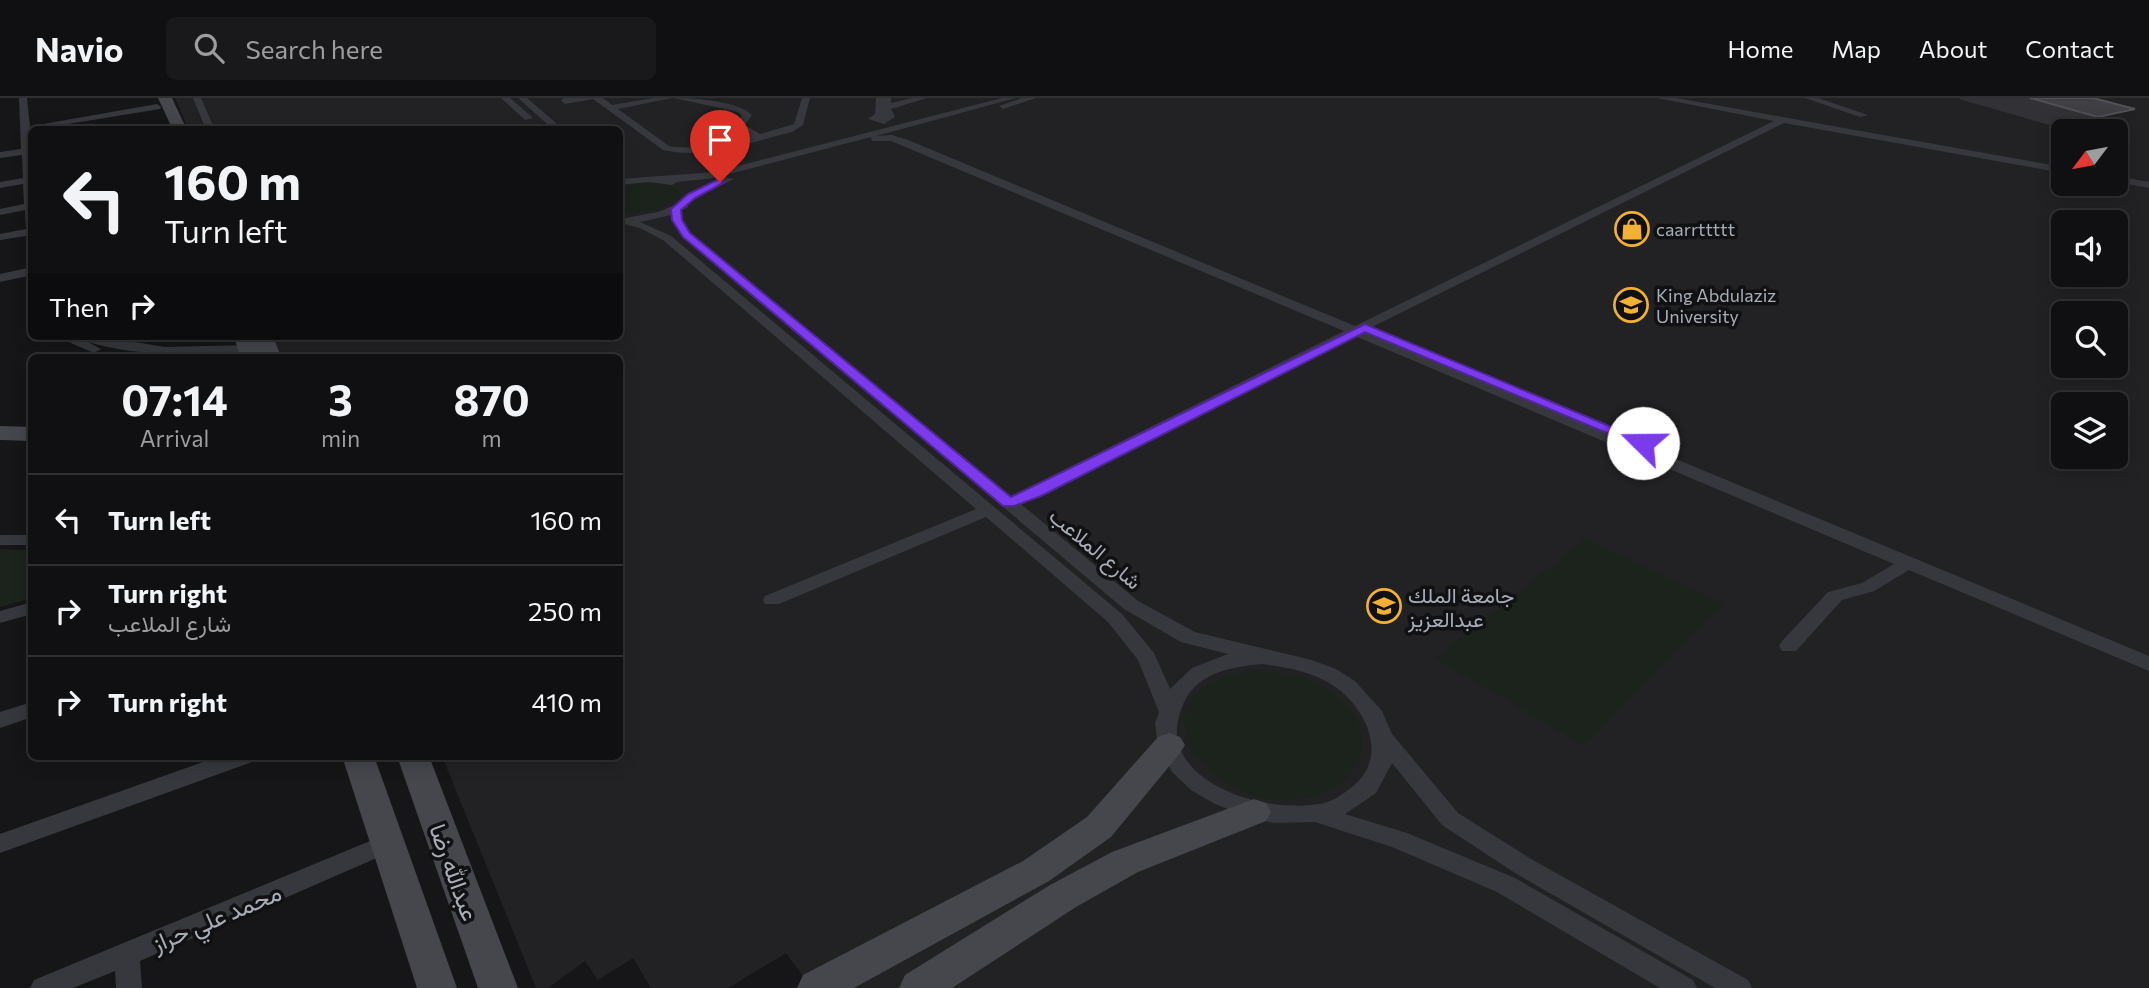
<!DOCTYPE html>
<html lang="en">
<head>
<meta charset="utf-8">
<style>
  :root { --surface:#101012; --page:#19191b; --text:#f1f3f6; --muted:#9c9d9f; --line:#303032 }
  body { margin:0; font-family:Commissioner,Vazirmatn,sans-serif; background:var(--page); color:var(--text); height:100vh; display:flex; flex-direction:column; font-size:26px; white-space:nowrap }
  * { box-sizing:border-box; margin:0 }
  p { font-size:23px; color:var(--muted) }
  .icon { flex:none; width:38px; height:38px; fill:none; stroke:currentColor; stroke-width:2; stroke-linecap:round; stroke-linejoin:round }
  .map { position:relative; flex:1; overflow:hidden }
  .drawer { position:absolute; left:28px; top:256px; width:595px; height:406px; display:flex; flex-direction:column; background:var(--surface); border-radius:10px; box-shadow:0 4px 18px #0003,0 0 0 2px var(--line) }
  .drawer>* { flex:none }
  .hud { position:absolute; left:28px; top:28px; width:595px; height:214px; border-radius:10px; box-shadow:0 4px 18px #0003,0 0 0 2px var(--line); background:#101012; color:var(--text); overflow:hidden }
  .needle { width:46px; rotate:238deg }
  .tools { position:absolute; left:2051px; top:21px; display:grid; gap:14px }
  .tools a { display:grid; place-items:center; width:77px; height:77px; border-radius:10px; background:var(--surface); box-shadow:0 4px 18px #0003,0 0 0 2px var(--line); font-size:35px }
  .pin { position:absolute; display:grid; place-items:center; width:60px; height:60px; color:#fff; margin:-72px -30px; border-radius:50% 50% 50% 0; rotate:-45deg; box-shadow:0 0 7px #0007 }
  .pin .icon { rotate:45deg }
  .me { position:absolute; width:77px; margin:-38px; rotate:292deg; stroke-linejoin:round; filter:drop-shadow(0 0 5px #0008) }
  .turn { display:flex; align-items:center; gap:24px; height:147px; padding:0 21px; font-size:32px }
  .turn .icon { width:91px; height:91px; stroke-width:2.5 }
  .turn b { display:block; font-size:49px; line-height:60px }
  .then { display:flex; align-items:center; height:66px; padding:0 21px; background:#0003; gap:14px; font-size:26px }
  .eta { display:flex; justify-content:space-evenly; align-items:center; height:119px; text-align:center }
  .eta b { font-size:42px; font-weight:700; line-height:49px }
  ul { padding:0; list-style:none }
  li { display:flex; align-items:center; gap:21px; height:91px; padding:0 21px; border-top:2px solid var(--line) }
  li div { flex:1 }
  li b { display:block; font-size:26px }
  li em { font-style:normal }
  header { display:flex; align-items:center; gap:42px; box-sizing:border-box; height:98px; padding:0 35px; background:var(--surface); border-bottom:2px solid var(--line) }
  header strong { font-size:33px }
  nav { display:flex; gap:38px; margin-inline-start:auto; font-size:24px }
  .search { width:490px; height:63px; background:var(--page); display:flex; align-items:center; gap:18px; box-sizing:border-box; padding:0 24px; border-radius:10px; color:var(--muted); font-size:26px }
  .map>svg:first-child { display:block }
  .built { fill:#222225; fill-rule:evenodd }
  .green { fill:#1c231d }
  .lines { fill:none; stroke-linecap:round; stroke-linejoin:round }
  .street { fill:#37383d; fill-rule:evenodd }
  .secondary { fill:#45474d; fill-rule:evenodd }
  .wall { fill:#323236 }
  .shaded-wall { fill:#212124 }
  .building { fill:#3f3f44; stroke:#4f5156; stroke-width:2 }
  .route { fill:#7c3aed; stroke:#51269a; stroke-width:2 }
  .labels { text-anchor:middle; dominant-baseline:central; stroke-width:7; stroke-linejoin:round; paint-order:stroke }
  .far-poi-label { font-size:18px; fill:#a8adb8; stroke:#111113; text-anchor:start }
  .street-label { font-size:21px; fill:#a8adb8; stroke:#111113 }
  .poi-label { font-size:21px; fill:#a8adb8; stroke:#111113; text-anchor:start }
  .near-street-label { font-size:24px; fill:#a8adb8; stroke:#111113 }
</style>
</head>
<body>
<header>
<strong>Navio</strong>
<div class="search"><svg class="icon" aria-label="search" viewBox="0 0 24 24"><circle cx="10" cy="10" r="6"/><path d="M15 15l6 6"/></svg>Search here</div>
<nav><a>Home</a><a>Map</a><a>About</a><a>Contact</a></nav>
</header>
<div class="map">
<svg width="2149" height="890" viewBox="0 0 2149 890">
  <rect width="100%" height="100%" fill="#161618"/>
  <path class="built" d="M 175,0 L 2149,0 L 2149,890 L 812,890 L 786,855 L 728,890 L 651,890 L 633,860 L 598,882 L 585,863 L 548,890 L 536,890 L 442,658 L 620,658 L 620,259 L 280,259 L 272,238 L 620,238 L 620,32 L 188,31 ZM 2063,33 L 2116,33 L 2116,86 L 2063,86 ZM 2063,124 L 2116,124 L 2116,177 L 2063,177 ZM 2063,215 L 2116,215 L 2116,268 L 2063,268 ZM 2063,306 L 2116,306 L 2116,359 L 2063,359 Z"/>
  <g class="green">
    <path d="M 636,85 L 667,86 L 681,94 L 681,99 L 661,111 L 620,117 L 620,87 Z"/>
    <path d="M 1586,441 L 1724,506 L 1584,648 L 1435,560 Z"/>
    <path d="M 0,451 L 31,452 L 32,500 L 0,509 Z"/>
    <path d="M 1256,572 C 1297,573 1364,595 1362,647 C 1361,667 1347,684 1329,692 C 1219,743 1108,589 1256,572 Z"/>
  </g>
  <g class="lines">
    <g class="street">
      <path d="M 19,0 L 27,0 L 32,49 L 32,144 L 26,138 L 0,142 L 0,136 L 26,131 L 25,112 L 0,117 L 0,111 L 24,106 L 23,86 L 0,90 L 0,84 L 23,80 L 22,57 L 0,60 L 0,54 L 21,51 Z"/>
      <path d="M 193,0 L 201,0 L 215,32 L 206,32 Z"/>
      <path d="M 501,0 L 510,0 L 533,20 L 525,22 Z"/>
      <path d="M 518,0 L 527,0 L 564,32 L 554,32 Z"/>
      <path d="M 563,0 L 603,0 L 612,7 L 653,0 L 672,0 L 618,11 L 669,48 C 696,53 724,44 750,38 L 735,28 L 742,18 L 738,14 L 674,0 C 694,0 738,3 752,17 L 745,27 L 760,36 L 794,26 L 802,0 L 810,0 L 803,27 L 792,34 C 751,44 705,62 663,52 L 593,1 L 565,6 L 561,3 Z"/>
      <path d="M 876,0 L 891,0 L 891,5 L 912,0 L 927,0 L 891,11 L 895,19 L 884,26 L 868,21 L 875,16 Z"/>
      <path d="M 1002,0 L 1016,0 L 876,38 L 892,37 L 908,42 L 1355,228 L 1774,23 L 1657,0 L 1676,0 L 2063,69 L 2063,75 L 1784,25 L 1366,232 L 2149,558 L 2149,573 L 1909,472 L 1874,493 L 1842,502 L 1796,553 L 1782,553 L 1779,548 L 1782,543 L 1828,494 L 1862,485 L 1894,466 L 1355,238 L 1021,406 L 1138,503 L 1195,534 L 1312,562 L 1336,571 L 1355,583 L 1382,613 L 1392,636 L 1458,715 L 1531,761 L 1748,882 L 1752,890 L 1715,890 L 1515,775 L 1442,727 L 1392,665 L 1376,695 L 1345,716 L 1407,735 L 1515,780 L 1693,882 L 1697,890 L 1660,890 L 1497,794 L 1392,749 L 1315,724 L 1274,725 L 1248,719 L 1215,706 L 1191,692 L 1172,674 L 1158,648 L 1155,625 L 1159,614 L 1138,562 L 1108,524 L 986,419 L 779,506 L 765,506 L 763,502 L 765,498 L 976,411 L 663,142 L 640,130 L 620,125 L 620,121 L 658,114 L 680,105 L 688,105 L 688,109 L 682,112 L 683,122 L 691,135 L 1011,398 L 1344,233 L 891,43 L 872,43 L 871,39 L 714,80 L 677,84 L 672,87 L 649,84 L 620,87 L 620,81 L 714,74 ZM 671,117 L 683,139 L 1124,511 L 1181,544 L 1228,556 L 1192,570 L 1170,591 L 1154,555 L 1122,516 L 671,138 L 640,124 ZM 1263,566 C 1292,570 1319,575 1342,594 C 1371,620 1386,662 1352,689 C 1343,696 1335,702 1324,705 C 1279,715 1197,697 1179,648 C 1175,636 1177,623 1181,612 C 1193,575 1229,569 1263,566 Z"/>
      <path d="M 1022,0 L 1036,0 L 1003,11 L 999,8 Z"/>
      <path d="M 1805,0 L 1818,0 L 1868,17 L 1860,19 Z"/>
      <path d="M 157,6 L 161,9 L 160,11 L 37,31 L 32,28 Z"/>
      <path d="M 2116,78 L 2149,84 L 2149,90 L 2116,84 Z"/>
      <path d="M 725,79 L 734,81 L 695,100 L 686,98 Z"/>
      <path d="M 32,169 L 32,177 L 0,184 L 0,176 Z"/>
      <path d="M 55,238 L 98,238 L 165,249 L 249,247 L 256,251 L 249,255 C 194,258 141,259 88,244 L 101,251 L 94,255 Z"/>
      <rect x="0" y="437" width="32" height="10"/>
      <path d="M 32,504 L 32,516 L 0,525 L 0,513 Z"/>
      <path d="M 32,604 L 32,619 L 0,630 L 0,614 Z"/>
      <path d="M 220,658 L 255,658 L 252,664 L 0,755 L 0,736 Z"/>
      <path d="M 387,736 L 395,738 L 399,745 L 395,752 L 140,863 L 142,890 L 116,890 L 115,873 L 73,890 L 30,890 L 34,882 Z"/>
    </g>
    <g class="secondary">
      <path d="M 158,0 L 172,0 L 187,32 L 173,32 Z"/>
      <path d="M 234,238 L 273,238 L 281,259 L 261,259 L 259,255 L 260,259 L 240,259 Z"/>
      <path d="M 0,328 L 32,329 L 32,343 L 0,342 Z"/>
      <path d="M 1169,635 L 1180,639 L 1185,647 L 1180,655 L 1111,739 L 1049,783 L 854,890 L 797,890 L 803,877 L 1023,763 L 1087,719 L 1158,639 Z"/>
      <path d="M 342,658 L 374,658 L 457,890 L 417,890 Z"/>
      <path d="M 397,658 L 429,658 L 518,890 L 478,890 Z"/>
      <path d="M 1254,701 L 1266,705 L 1271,714 L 1266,723 L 1138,774 L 1076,809 L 952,890 L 899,890 L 905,877 L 1050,787 L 1112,754 Z"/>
    </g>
  </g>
  <path class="wall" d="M 1960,0 L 2093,0 L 2135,11 L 2125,31 L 2113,33 L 2070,33 L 1959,1 Z"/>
  <path class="shaded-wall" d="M 2135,11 L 2125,31 L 2113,33 L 2090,33 L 2098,19 Z"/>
  <path class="building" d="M 2030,0 L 2093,0 L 2135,11 L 2098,19 Z"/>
  <path class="route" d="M 717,82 L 725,84 L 695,100 L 681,112 L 682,122 L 690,135 L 1011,399 L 1365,226 L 1650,345 L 1648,348 L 1638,348 L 1365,234 L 1041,398 L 1014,408 L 1003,408 L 683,139 L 672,122 L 671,111 L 688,96 Z"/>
  <defs>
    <g id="shop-ring" transform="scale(1.75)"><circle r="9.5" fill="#111113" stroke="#f2b134" stroke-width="1.5"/><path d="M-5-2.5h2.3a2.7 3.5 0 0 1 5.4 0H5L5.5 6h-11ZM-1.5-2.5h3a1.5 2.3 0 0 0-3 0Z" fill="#f2b134"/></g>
    <g id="university-ring" transform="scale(1.75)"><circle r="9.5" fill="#111113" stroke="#f2b134" stroke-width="1.5"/><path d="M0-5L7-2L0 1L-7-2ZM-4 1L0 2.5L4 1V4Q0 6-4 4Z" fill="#f2b134"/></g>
  </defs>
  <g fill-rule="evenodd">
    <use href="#shop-ring" x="1632" y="131"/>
    <use href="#university-ring" x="1631" y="207"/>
    <use href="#university-ring" x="1384" y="508"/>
  </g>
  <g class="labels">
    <g class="far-poi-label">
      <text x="1656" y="131">caarrttttt</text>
      <text x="1656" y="197">King Abdulaziz<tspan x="1656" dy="21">University</tspan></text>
    </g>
    <g class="street-label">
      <text transform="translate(1096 450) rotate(40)">شارع الملاعب</text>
    </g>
    <g class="poi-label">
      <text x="1408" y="496">جامعة الملك<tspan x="1408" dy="24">عبدالعزيز</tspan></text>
    </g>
    <g class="near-street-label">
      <text transform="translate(455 774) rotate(70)">عبدالله رضا</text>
      <text transform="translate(216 819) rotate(-23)">محمد علي حراز</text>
    </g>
  </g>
</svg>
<div class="tools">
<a><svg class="needle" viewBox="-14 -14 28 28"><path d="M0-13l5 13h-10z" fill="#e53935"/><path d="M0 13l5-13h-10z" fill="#9c9d9f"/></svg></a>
<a><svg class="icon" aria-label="sound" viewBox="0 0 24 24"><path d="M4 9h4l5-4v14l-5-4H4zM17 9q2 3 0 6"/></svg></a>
<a><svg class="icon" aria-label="search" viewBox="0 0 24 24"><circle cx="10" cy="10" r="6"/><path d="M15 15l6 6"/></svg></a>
<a><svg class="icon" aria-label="layers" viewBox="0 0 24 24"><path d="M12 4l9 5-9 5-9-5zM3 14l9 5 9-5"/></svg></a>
</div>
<div class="pin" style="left:720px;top:84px;background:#d93025"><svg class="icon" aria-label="arrive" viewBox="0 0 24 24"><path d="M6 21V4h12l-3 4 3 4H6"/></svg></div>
<svg class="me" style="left:1643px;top:345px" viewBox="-20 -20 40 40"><circle r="19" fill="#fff"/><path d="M0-13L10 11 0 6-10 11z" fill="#7c3aed"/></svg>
<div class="hud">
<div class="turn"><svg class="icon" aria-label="left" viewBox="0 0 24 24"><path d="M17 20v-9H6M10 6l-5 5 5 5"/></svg><div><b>160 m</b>Turn left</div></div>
<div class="then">Then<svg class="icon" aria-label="right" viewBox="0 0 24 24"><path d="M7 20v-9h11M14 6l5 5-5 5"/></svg></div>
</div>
<section class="drawer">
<div class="eta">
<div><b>07:14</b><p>Arrival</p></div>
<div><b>3</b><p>min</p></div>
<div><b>870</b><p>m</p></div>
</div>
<ul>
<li><svg class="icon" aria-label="left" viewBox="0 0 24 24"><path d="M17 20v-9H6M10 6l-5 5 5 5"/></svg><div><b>Turn left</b></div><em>160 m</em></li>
<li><svg class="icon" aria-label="right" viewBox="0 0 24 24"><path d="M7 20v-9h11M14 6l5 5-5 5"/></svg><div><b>Turn right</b><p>شارع الملاعب</p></div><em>250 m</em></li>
<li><svg class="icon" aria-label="right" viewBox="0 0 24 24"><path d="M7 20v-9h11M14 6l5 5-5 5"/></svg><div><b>Turn right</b></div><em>410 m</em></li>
</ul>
</section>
</div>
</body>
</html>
